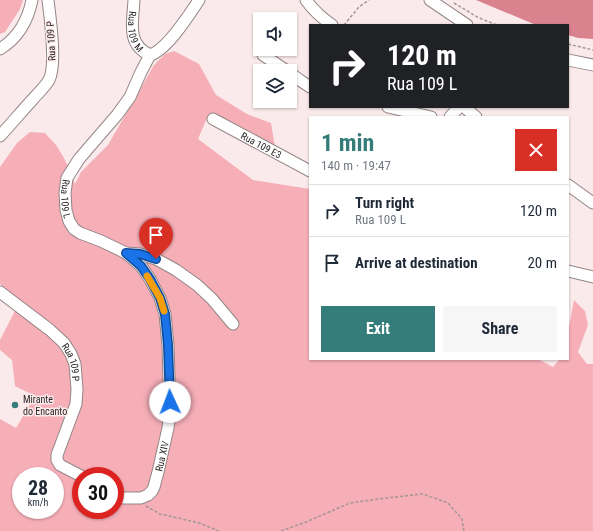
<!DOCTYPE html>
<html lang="en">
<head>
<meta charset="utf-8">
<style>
  :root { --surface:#fff; --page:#f6f6f7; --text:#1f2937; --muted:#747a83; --line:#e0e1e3; --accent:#357d7a }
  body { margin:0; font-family:"Roboto Condensed",sans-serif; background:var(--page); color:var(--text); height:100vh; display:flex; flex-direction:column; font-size:15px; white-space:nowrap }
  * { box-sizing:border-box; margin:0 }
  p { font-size:13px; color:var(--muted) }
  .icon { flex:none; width:22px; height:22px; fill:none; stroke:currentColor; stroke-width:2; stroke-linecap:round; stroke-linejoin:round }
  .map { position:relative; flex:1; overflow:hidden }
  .side { position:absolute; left:309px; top:116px; width:260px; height:244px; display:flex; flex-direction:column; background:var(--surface); border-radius:0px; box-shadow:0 1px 3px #0004 }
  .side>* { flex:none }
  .top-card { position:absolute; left:309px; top:24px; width:260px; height:84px; border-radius:0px; box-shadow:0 1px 3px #0004; background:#202124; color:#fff; overflow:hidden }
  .tools { position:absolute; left:253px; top:12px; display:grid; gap:8px }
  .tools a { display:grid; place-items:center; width:44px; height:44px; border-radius:0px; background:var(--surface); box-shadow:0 1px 3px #0004; font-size:20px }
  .speed { position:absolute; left:12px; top:467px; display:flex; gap:8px; font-size:20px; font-weight:700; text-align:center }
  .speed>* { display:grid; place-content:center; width:52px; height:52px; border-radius:50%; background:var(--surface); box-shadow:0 1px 3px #0004; line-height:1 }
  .speed small { font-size:10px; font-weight:400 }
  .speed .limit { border:6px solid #d22; background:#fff; color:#111 }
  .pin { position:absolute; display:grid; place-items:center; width:34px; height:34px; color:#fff; margin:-41px -17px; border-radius:50% 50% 50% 0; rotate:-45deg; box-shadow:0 0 4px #0007 }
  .pin .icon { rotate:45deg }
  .me { position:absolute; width:44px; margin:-22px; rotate:358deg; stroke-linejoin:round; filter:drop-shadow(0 0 3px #0008) }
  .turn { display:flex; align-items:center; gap:14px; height:84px; padding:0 12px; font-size:18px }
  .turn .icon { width:52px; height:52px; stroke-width:2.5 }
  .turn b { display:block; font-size:28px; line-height:34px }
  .round { display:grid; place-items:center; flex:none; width:42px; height:42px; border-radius:0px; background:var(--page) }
  .head { display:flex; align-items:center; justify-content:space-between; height:68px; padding:0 12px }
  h1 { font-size:24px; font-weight:700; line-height:30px; color:var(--accent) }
  .primary-button { display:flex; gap:8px; margin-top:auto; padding:8px 12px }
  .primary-button a { flex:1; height:46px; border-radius:0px; background:var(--accent); color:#fff; font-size:16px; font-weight:700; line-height:46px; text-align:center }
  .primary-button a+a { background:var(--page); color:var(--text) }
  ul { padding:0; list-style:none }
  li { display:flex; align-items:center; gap:12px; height:52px; padding:0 12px; border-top:1px solid var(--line) }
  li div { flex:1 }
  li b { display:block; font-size:15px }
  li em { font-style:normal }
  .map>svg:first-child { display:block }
  .green { fill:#f6aeb7; fill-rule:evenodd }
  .water { fill:#db828f }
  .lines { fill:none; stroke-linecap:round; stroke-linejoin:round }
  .minor-casing { stroke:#948586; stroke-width:13 }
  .path { stroke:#a29697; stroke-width:1.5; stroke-dasharray:3 2; stroke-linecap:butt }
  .minor { stroke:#fff; stroke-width:11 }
  .route-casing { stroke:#114b97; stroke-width:10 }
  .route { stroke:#1a73e8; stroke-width:7 }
  .slow { stroke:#f59e0b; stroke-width:7 }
  .poi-dot { fill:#357d7a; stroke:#fbeaec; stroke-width:1.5 }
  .labels { text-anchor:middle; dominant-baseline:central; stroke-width:3; stroke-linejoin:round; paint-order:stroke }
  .street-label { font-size:10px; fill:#2d2727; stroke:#fbeaec }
  .poi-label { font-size:10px; fill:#2d2727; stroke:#fbeaec; text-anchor:start }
</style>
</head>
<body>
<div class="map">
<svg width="593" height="531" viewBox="0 0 593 531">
  <rect width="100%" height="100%" fill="#fbeaec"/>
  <g class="green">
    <path d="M 0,0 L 23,0 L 20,9 L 5,32 L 0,34 Z"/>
    <path d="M 174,51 L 199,64 L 216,95 L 247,114 L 271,123 L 275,147 L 229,123 L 207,118 L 198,139 L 253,180 L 310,189 L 310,359 L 538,359 L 553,367 L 560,359 L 568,359 L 568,332 L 574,300 L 585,311 L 588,325 L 578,352 L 587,364 L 593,364 L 593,531 L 0,531 L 0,419 L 16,428 L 35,396 L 15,386 L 12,360 L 0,350 L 0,340 L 19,303 L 0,284 L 0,167 L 17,143 L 30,132 L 45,133 L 56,145 L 64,158 L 75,184 L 81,172 L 108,145 L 154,65 L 165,54 ZM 21,476 L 55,476 L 55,510 L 21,510 ZM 81,476 L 115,476 L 115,510 L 81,510 Z"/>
  </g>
  <path class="water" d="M 476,0 L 593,0 L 593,39 L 578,38 L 568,35 L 568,25 L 536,25 Z"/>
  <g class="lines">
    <g class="minor-casing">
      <g id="minor">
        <path id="s1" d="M 134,0 C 133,22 126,44 150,55"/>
        <path id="s2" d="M 199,0 C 189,15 167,50 150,55 L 141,72 L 130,97 L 117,115 L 79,159 L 67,178 L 65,193 L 66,210 L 69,221 L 74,229 L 80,233 L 101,241 L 126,253 L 140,254 L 156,259 L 176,270 L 197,285 L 212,299 L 233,324"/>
        <path d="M 306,0 C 313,10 322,18 332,25"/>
        <path d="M 430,0 L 467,25"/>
        <path d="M 0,49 C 18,38 28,20 32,0"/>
        <path d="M 263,55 L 287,71"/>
        <path d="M 568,60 L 593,65"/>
        <path d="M 290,73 L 301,81 L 310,87"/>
        <path d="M 388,107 L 431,117"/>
        <path d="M 464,107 L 476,117"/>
        <path d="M 450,117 L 459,107"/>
        <path id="s3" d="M 213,119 L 310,171"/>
        <path d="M 0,136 C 11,124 22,111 33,99 C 38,93 45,87 49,80 C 57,65 50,17 48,0"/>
        <path d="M 568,185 L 593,203"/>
        <path d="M 568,271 L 593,277"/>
        <path id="s4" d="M 0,292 L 50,330 L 64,343 L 71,354 L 75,364 L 77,389 L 76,404 L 57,455 L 57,460 L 60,465 L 81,476"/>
        <path id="s5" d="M 115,495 L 124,498 L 141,498 L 148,495 L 152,491 L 154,487 L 158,472 L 168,428 L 170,412 L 168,345 L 165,314 L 160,298 L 150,279 L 141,266 L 126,253"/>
      </g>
    </g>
    <g class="path">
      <path d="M 454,3 L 479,18 L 497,25"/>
      <path d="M 344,25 L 359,7 L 369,0"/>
      <path d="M 568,44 L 593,50"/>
      <path d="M 146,506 L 160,514 L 178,518 L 199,523 L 219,531"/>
      <path d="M 281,531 L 306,522 L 350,503 L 386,498 L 423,494 L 448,503 L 462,519 L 464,531"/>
    </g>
    <use href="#minor" class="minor"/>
  </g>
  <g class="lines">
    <g class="route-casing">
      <path id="route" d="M 156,259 L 140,254 L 126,253 L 141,266 L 150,279 L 160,298 L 165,314 L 168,345 L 170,402"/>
    </g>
    <use href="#route" class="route"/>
    <path class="slow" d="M 147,276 L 160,298 L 164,311"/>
  </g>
  <circle class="poi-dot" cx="15" cy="405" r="4"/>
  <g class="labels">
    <g class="street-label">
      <text stroke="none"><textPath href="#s1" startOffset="32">Rua 109 M</textPath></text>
      <text transform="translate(51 41) rotate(-93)">Rua 109 P</text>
      <text stroke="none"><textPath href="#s3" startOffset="55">Rua 109 E3</textPath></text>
      <text stroke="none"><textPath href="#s2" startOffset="245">Rua 109 L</textPath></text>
      <text stroke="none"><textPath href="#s4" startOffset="103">Rua 109 P</textPath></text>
      <text stroke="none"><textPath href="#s5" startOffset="76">Rua XIV</textPath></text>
    </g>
    <g class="poi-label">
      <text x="23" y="399">Mirante<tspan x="23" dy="12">do Encanto</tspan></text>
    </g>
  </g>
</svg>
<div class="tools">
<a><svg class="icon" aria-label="sound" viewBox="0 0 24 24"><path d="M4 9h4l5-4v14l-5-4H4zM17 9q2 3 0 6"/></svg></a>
<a><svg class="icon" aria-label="layers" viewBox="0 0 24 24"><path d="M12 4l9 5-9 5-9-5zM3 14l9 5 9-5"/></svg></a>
</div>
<div class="speed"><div>28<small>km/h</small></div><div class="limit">30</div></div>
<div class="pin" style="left:156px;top:259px;background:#d93025"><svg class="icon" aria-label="arrive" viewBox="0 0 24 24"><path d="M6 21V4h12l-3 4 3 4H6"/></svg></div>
<svg class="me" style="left:170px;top:402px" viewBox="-20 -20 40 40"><circle r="19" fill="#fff"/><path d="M0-13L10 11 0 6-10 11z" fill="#1a73e8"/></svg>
<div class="top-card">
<div class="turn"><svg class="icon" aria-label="right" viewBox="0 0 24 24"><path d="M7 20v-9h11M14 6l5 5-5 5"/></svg><div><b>120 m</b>Rua 109 L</div></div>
</div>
<section class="side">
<div class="head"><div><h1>1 min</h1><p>140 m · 19:47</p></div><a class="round" style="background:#d93025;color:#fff"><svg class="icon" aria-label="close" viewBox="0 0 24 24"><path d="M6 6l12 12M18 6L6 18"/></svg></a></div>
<ul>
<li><svg class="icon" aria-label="right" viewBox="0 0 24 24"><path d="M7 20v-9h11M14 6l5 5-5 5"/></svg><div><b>Turn right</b><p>Rua 109 L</p></div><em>120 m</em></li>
<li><svg class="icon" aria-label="arrive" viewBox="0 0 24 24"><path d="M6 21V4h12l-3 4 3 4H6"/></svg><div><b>Arrive at destination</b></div><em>20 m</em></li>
</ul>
<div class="primary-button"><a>Exit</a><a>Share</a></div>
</section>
</div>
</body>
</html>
